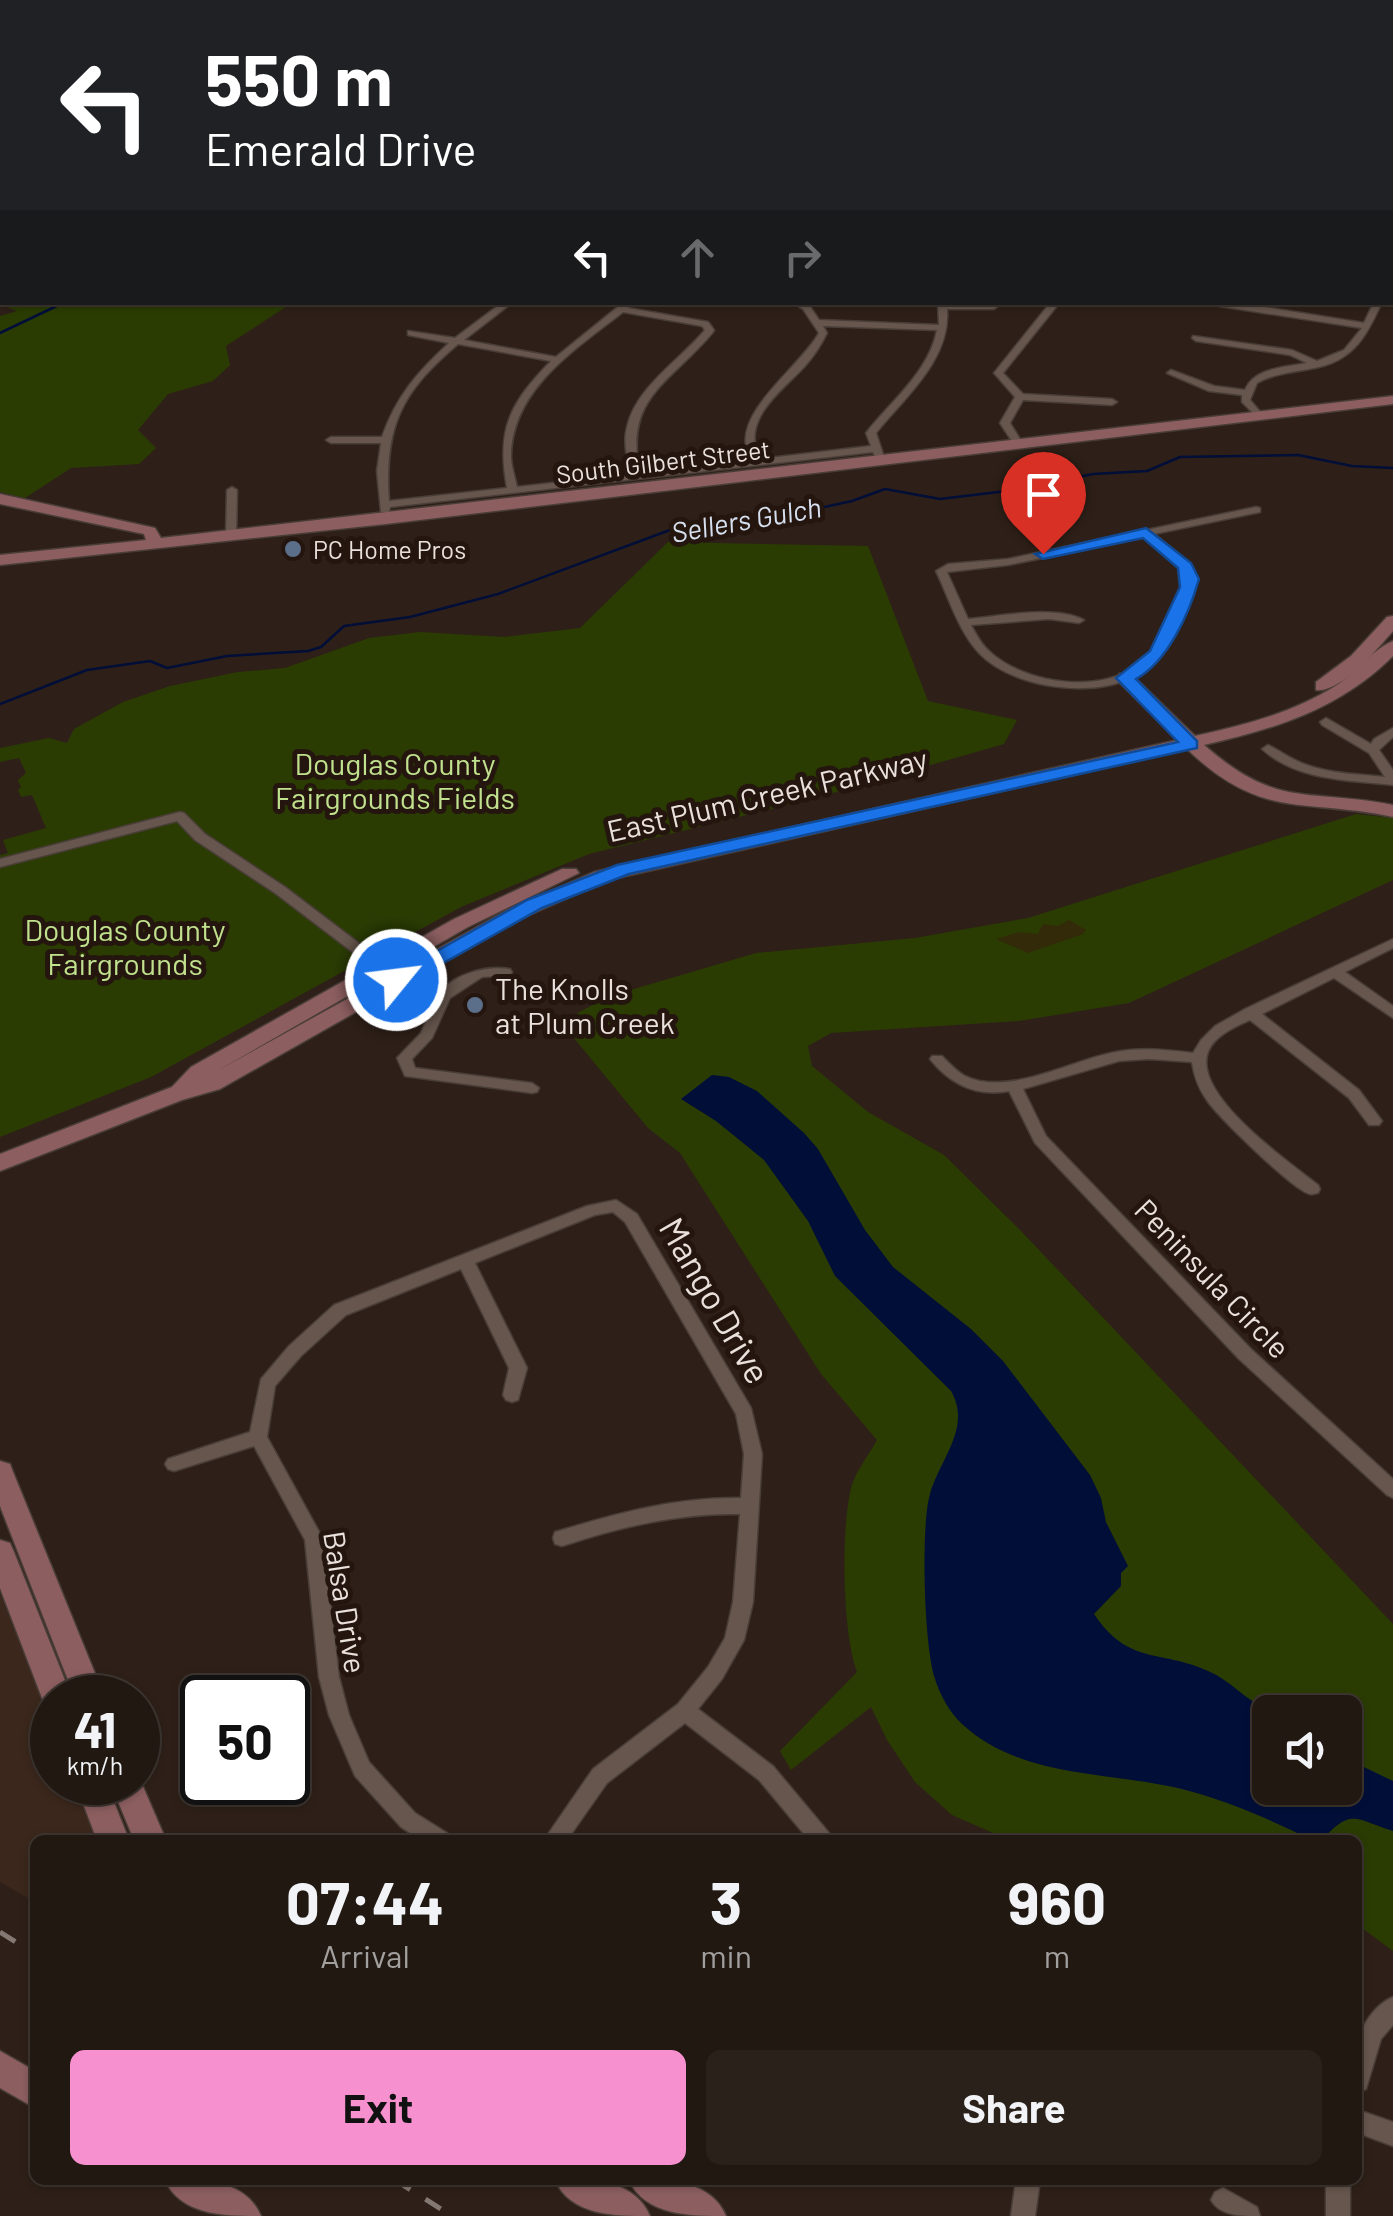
<!DOCTYPE html>
<html lang="en">
<head>
<meta charset="utf-8">
<style>
  :root { --surface:#221812; --page:#2a211b; --text:#f1f3f6; --muted:#a2a09f; --line:#3f3732; --accent:#f790ce }
  body { margin:0; font-family:Barlow,sans-serif; background:var(--page); color:var(--text); height:100vh; display:flex; flex-direction:column; font-size:38px; white-space:nowrap }
  * { box-sizing:border-box; margin:0 }
  p { font-size:32px; color:var(--muted) }
  .icon { flex:none; width:55px; height:55px; fill:none; stroke:currentColor; stroke-width:2; stroke-linecap:round; stroke-linejoin:round }
  .map { position:relative; flex:1; overflow:hidden }
  .details { position:absolute; left:30px; top:1835px; width:1332px; height:350px; display:flex; flex-direction:column; background:var(--surface); border-radius:15px; box-shadow:0 2px 8px #0004,0 0 0 2px var(--line) }
  .details>* { flex:none }
  .guide { position:absolute; left:0px; top:0px; width:1395px; height:305px; box-shadow:0 2px 8px #0004,0 0 0 2px var(--line); background:#202124; color:#fff; overflow:hidden }
  .fabs { position:absolute; left:1252px; top:1695px; display:grid; gap:20px }
  .fabs a { display:grid; place-items:center; width:110px; height:110px; border-radius:15px; background:var(--surface); box-shadow:0 2px 8px #0004,0 0 0 2px var(--line); font-size:50px }
  .speed { position:absolute; left:30px; top:1675px; display:flex; gap:20px; font-size:50px; font-weight:700; text-align:center }
  .speed>* { display:grid; place-content:center; width:130px; height:130px; border-radius:50%; background:var(--surface); box-shadow:0 2px 8px #0004,0 0 0 2px var(--line); line-height:1 }
  .speed small { font-size:25px; font-weight:400 }
  .speed .limit { border:5px solid #111; border-radius:15px; background:#fff; color:#111 }
  .pin { position:absolute; display:grid; place-items:center; width:85px; height:85px; color:#fff; margin:-102px -42px; border-radius:50% 50% 50% 0; rotate:-45deg; box-shadow:0 0 10px #0007 }
  .pin .icon { rotate:45deg }
  .me { position:absolute; width:110px; margin:-55px; rotate:61deg; stroke-linejoin:round; filter:drop-shadow(0 0 8px #0008) }
  .turn { display:flex; align-items:center; gap:35px; height:210px; padding:0 40px; font-size:45px }
  .turn .icon { width:130px; height:130px; stroke-width:2.5 }
  .turn b { display:block; font-size:70px; line-height:85px }
  .lanes { display:flex; align-items:center; height:95px; padding:0 40px; background:#0003; justify-content:center; gap:50px; direction:ltr }
  .lanes .off { opacity:.35 }
  .eta { display:flex; justify-content:space-evenly; align-items:center; height:170px; text-align:center }
  .eta b { font-size:60px; font-weight:700; line-height:70px }
  .button { display:flex; gap:20px; margin-top:auto; padding:20px 40px }
  .button a { flex:1; height:115px; border-radius:15px; background:var(--accent); color:#111; font-size:40px; font-weight:700; line-height:115px; text-align:center }
  .button a+a { background:var(--page); color:var(--text) }
  .map>svg:first-child { display:block }
  .built { fill:#3b271c }
  .green { fill:#2b3c03; fill-rule:evenodd }
  .sand { fill:#322a09 }
  .water { fill:#000e38 }
  .lines { fill:none; stroke-linecap:round; stroke-linejoin:round }
  .stream { stroke:#000e38; stroke-width:2.5 }
  .street-casing { stroke:#493d38; stroke-width:3 }
  .secondary-casing { stroke:#493d38; stroke-width:3 }
  .street { fill:#66564d; fill-rule:evenodd }
  .secondary { fill:#8c5e60; fill-rule:evenodd }
  .rail { stroke:#847872; stroke-width:5; stroke-dasharray:18 18; stroke-linecap:butt }
  .route { fill:#1a73e8; stroke:#114b97; stroke-width:2.5 }
  .service-dot { fill:#5c6f8a; stroke:#24160f; stroke-width:4 }
  .labels { text-anchor:middle; dominant-baseline:central; stroke-width:10; stroke-linejoin:round; paint-order:stroke }
  .far-street-label { font-size:25px; fill:#ebe1dc; stroke:#24160f }
  .far-poi-label { font-size:25px; fill:#ebe1dc; stroke:#24160f; text-anchor:start }
  .far-water-label { font-size:28px; font-style:italic; fill:#d7e0ef; stroke:#24160f }
  .park-label { font-size:30px; fill:#c0e18d; stroke:#24160f }
  .street-label { font-size:30px; fill:#ebe1dc; stroke:#24160f }
  .poi-label { font-size:30px; fill:#ebe1dc; stroke:#24160f; text-anchor:start }
  .near-street-label { font-size:35px; fill:#ebe1dc; stroke:#24160f }
</style>
</head>
<body>
<div class="map">
<svg width="1393" height="2216" viewBox="0 0 1393 2216">
  <rect width="100%" height="100%" fill="#2e2018"/>
  <path class="built" d="M 0,1593 L 52,1726 L 52,1782 L 74,1783 L 97,1840 L 35,1840 L 35,1902 L 0,1882 Z"/>
  <g class="green">
    <path d="M 318,0 L 833,0 L 836,2 L 326,2 Z"/>
    <path d="M 14,302 L 292,302 L 292,303 L 226,346 L 230,365 L 213,381 L 168,394 L 138,430 L 156,448 L 139,464 L 71,468 L 25,498 L 0,492 L 0,316 L 17,311 L 7,307 Z"/>
    <path d="M 668,542 L 868,546 L 928,701 L 1017,720 L 1004,744 L 812,799 L 589,854 L 461,907 L 151,1077 L 0,1137 L 0,855 L 8,853 L 3,840 L 46,828 L 32,795 L 21,797 L 18,790 L 21,787 L 18,780 L 26,773 L 19,758 L 0,762 L 0,748 L 49,738 L 67,743 L 74,729 L 123,702 L 170,686 L 238,672 L 285,668 L 369,638 L 420,632 L 504,637 L 580,628 Z"/>
    <path d="M 1356,814 L 1393,818 L 1393,880 L 1129,1003 L 1019,1021 L 831,1033 L 808,1046 L 812,1066 L 868,1112 L 944,1155 L 1022,1232 L 1393,1624 L 1393,1951 L 1358,1925 L 1358,1840 L 1009,1840 L 952,1815 L 915,1782 L 887,1740 L 871,1707 L 791,1770 L 780,1751 L 857,1672 C 842,1630 841,1532 851,1488 C 855,1472 869,1455 877,1440 L 821,1374 L 680,1153 L 648,1128 L 569,1032 L 576,1014 L 607,997 L 756,953 L 915,938 L 1028,918 ZM 1270,1712 L 1345,1712 L 1345,1788 L 1270,1788 Z"/>
  </g>
  <path class="sand" d="M 1069,920 L 1086,930 L 1083,934 L 1028,953 L 996,939 L 1020,932 L 1038,934 L 1043,924 L 1058,926 Z"/>
  <path class="water" d="M 712,1075 L 729,1077 L 757,1091 L 804,1133 L 818,1149 L 865,1230 L 893,1267 L 971,1329 L 1003,1361 L 1090,1475 L 1101,1498 L 1106,1522 L 1128,1566 L 1121,1573 L 1121,1586 L 1094,1614 C 1129,1666 1160,1649 1208,1671 C 1230,1680 1245,1700 1267,1709 L 1270,1788 L 1345,1788 L 1345,1758 L 1393,1781 L 1393,1831 C 1356,1820 1352,1807 1323,1839 L 1312,1840 C 1273,1821 1235,1804 1193,1792 C 1117,1770 1025,1782 962,1724 C 950,1713 940,1695 935,1679 C 924,1646 921,1533 929,1498 C 937,1462 973,1429 951,1391 L 835,1276 L 808,1221 L 764,1160 L 716,1121 L 681,1099 Z"/>
  <g class="lines">
    <g class="stream">
      <path d="M 1282,2 L 1289,0"/>
      <path d="M 0,333 L 65,302"/>
      <path d="M 0,704 L 87,670 L 150,661 L 167,668 L 227,656 L 308,651 L 321,647 L 344,626 L 410,617 L 498,594 L 678,527 L 760,521 L 852,501 L 885,489 L 940,499 L 1015,490 L 1093,474 L 1147,471 L 1180,457 L 1298,455 L 1352,466 L 1393,468"/>
    </g>
    <g class="street-casing">
      <g id="street">
        <rect x="0" y="26" width="2" height="4"/>
        <path d="M 2,47 L 2,51 L 0,52 L 0,48 Z"/>
        <rect x="1392" y="65" width="1" height="4"/>
        <rect x="0" y="99" width="2" height="4"/>
        <rect x="0" y="134" width="2" height="7"/>
        <rect x="0" y="162" width="2" height="5"/>
        <rect x="0" y="205" width="2" height="4"/>
        <path d="M 503,302 L 513,302 L 464,340 L 556,357 L 624,302 L 633,302 L 628,308 L 708,322 L 714,330 L 713,332 C 671,383 623,397 640,473 L 751,460 C 749,455 746,450 746,445 C 740,408 801,365 819,333 L 803,309 L 792,302 L 809,305 L 819,320 L 939,325 L 938,302 L 994,303 L 998,306 L 994,309 L 947,309 C 951,359 906,396 876,433 L 884,457 L 882,459 L 876,459 L 873,452 L 390,507 L 389,512 L 381,512 L 377,471 L 381,443 L 331,443 L 326,440 L 331,437 L 382,437 C 396,397 418,371 449,343 L 408,335 L 408,331 L 455,338 ZM 623,312 L 702,326 L 705,330 C 680,360 636,387 627,427 C 623,443 627,458 631,474 L 517,487 C 515,477 511,466 511,456 C 512,389 576,349 623,312 ZM 823,326 L 937,330 C 929,372 891,401 866,433 L 871,446 L 760,459 C 759,454 756,449 755,444 C 750,412 786,387 805,366 C 814,356 821,345 827,333 ZM 458,344 L 551,361 C 510,403 496,429 507,488 L 389,501 C 384,427 401,392 458,344 Z"/>
        <path d="M 1051,302 L 1060,302 L 1003,373 L 1023,394 L 1112,399 L 1117,402 L 1112,405 L 1023,400 L 1010,423 L 1023,444 L 1018,447 L 1015,446 L 1000,423 L 1015,397 L 994,373 Z"/>
        <path d="M 1215,302 L 1232,302 L 1364,323 L 1374,302 L 1382,302 C 1368,333 1355,359 1319,367 C 1298,372 1277,372 1257,383 L 1250,400 L 1263,415 L 1258,418 L 1242,402 L 1242,395 L 1209,391 L 1167,373 L 1171,370 L 1214,386 L 1245,390 C 1254,368 1285,367 1307,363 L 1290,355 L 1196,341 L 1192,338 L 1193,336 L 1292,350 L 1317,361 L 1344,350 L 1362,328 L 1219,306 Z"/>
        <path d="M 232,487 L 237,490 L 236,537 L 231,540 L 226,537 L 227,490 Z"/>
        <path d="M 1256,507 L 1260,508 L 1260,512 L 1154,534 L 1184,559 L 1195,579 C 1187,608 1174,648 1150,667 C 1108,702 1015,691 979,653 C 958,630 949,598 936,571 L 948,564 L 1008,559 ZM 1144,537 L 1176,563 L 1185,579 C 1177,606 1165,644 1143,662 C 1103,695 1025,685 989,651 C 981,644 976,634 971,625 L 1049,619 L 1079,623 L 1084,620 C 1055,605 1001,616 968,619 L 947,572 L 1008,565 Z"/>
        <path d="M 1326,718 L 1371,744 L 1374,739 L 1393,728 L 1393,737 L 1379,750 L 1393,770 L 1393,785 C 1349,780 1297,781 1262,749 L 1268,745 C 1280,751 1291,759 1304,764 C 1330,774 1358,774 1385,777 L 1369,753 L 1322,725 L 1320,722 Z"/>
        <path d="M 180,812 L 184,813 L 205,834 L 285,887 L 427,995 L 435,998 C 450,975 484,965 510,969 L 512,972 L 510,975 L 482,977 L 450,998 L 432,1038 L 412,1059 L 415,1068 L 532,1083 L 539,1088 L 537,1092 L 532,1093 L 405,1076 L 397,1058 L 421,1033 L 432,1008 L 417,1001 L 275,893 L 195,840 L 177,821 L 0,867 L 0,859 Z"/>
        <path d="M 1393,939 L 1393,948 L 1345,972 L 1393,1006 L 1393,1018 L 1334,978 L 1262,1014 L 1359,1090 L 1382,1121 L 1379,1125 L 1369,1125 L 1349,1098 L 1250,1020 C 1235,1027 1215,1035 1208,1052 C 1192,1095 1289,1162 1318,1185 L 1320,1189 L 1318,1193 C 1315,1193 1312,1195 1310,1194 C 1294,1191 1216,1115 1206,1099 C 1198,1087 1194,1076 1192,1062 L 1149,1059 L 1119,1061 L 1023,1089 L 1046,1136 L 1251,1349 L 1393,1479 L 1393,1498 L 1387,1495 L 1239,1359 L 1035,1143 L 1009,1091 C 976,1097 950,1084 930,1059 L 932,1056 L 942,1056 C 949,1063 956,1071 965,1076 C 1009,1097 1071,1060 1116,1052 C 1141,1047 1168,1050 1193,1053 L 1201,1040 L 1215,1026 L 1245,1009 Z"/>
        <path d="M 616,1200 L 637,1214 L 751,1408 L 762,1454 L 753,1602 L 744,1640 L 722,1679 L 698,1709 L 773,1766 L 829,1833 L 833,1840 L 809,1840 L 759,1780 L 685,1723 L 607,1783 L 567,1840 L 544,1840 L 593,1769 L 678,1704 L 708,1667 L 725,1638 L 733,1602 L 740,1514 C 678,1513 620,1527 562,1546 L 555,1544 L 553,1538 L 555,1532 L 562,1530 C 621,1512 679,1497 741,1498 L 744,1454 L 736,1414 L 625,1222 L 613,1212 L 595,1215 L 475,1263 L 527,1368 L 518,1400 L 512,1402 L 506,1400 L 503,1395 L 509,1368 L 461,1269 L 346,1315 L 301,1356 L 275,1386 L 267,1437 L 323,1539 L 339,1677 L 349,1715 L 369,1762 L 415,1813 L 447,1833 L 451,1840 L 421,1840 L 401,1827 L 355,1776 L 329,1715 L 319,1677 L 305,1540 L 254,1446 L 174,1471 L 168,1469 L 165,1464 L 168,1459 L 250,1432 L 261,1379 L 289,1346 L 334,1305 L 587,1206 Z"/>
        <path d="M 1393,1997 L 1393,2025 L 1381,2039 L 1366,2089 L 1358,2092 L 1358,2041 C 1362,2024 1376,2004 1393,1997 Z"/>
        <path d="M 1358,2110 L 1393,2122 L 1393,2146 L 1358,2133 Z"/>
        <path d="M 1016,2180 L 1040,2180 L 1035,2216 L 1011,2216 Z"/>
        <rect x="1326" y="2180" width="24" height="36"/>
        <path d="M 1223,2188 L 1257,2207 L 1260,2216 C 1241,2216 1220,2216 1211,2200 L 1215,2192 Z"/>
      </g>
    </g>
    <g class="secondary-casing">
      <g id="secondary">
        <rect x="0" y="37" width="2" height="6"/>
        <rect x="1392" y="147" width="1" height="7"/>
        <path d="M 2,228 L 2,236 L 0,237 L 0,229 Z"/>
        <rect x="1392" y="284" width="1" height="8"/>
        <path d="M 1393,396 L 1393,404 L 386,524 L 0,565 L 0,555 L 146,540 L 144,534 L 0,504 L 0,494 L 155,528 L 161,538 Z"/>
        <path d="M 1393,616 L 1393,631 C 1377,649 1341,693 1316,690 L 1316,682 L 1351,656 L 1387,617 Z"/>
        <path d="M 1393,641 L 1393,656 C 1340,709 1275,729 1204,745 C 1278,810 1308,788 1393,805 L 1393,817 C 1304,798 1262,821 1187,749 L 608,880 L 520,919 L 220,1089 L 182,1100 L 0,1171 L 0,1154 L 172,1087 L 191,1067 L 454,919 L 562,869 L 576,869 L 579,873 L 468,927 L 217,1071 L 506,911 L 594,872 L 1178,740 L 1119,682 L 1119,674 L 1131,674 L 1195,736 C 1245,725 1293,713 1337,685 C 1356,672 1373,649 1393,641 Z"/>
        <path d="M 0,1461 L 10,1464 L 13,1472 L 105,1698 L 75,1698 L 0,1506 Z"/>
        <path d="M 0,1540 L 10,1543 L 14,1552 L 72,1698 L 52,1698 L 52,1710 L 46,1708 L 42,1698 L 0,1588 Z"/>
        <path d="M 138,1775 L 166,1840 L 134,1840 L 110,1782 L 138,1782 Z"/>
        <path d="M 75,1782 L 106,1782 L 129,1840 L 97,1840 Z"/>
        <path d="M 0,2051 L 35,2071 L 35,2108 L 0,2088 Z"/>
        <path d="M 165,2180 C 200,2180 245,2178 261,2216 C 226,2216 181,2216 165,2180 Z"/>
        <path d="M 555,2180 C 590,2180 634,2178 650,2216 C 615,2216 571,2216 555,2180 Z"/>
        <path d="M 629,2180 C 664,2180 710,2178 726,2216 C 691,2216 645,2216 629,2180 Z"/>
      </g>
    </g>
    <use href="#street" class="street"/>
    <use href="#secondary" class="secondary"/>
    <g class="rail">
      <path d="M 0,1932 L 35,1954"/>
      <path d="M 395,2180 L 452,2216"/>
    </g>
  </g>
  <path class="route" d="M 1146,528 L 1191,563 L 1199,579 C 1189,614 1168,661 1136,679 L 1197,741 L 1197,748 L 629,874 L 542,908 L 404,985 L 389,985 L 386,980 L 527,900 L 617,865 L 1178,742 L 1116,678 L 1150,651 L 1180,587 L 1178,568 L 1143,538 L 1043,559 L 1035,554 Z"/>
  <g class="service-dot">
    <circle cx="293" cy="549" r="10"/>
    <circle cx="475" cy="1005" r="10"/>
  </g>
  <g class="labels">
    <g class="far-street-label">
      <text transform="translate(663 461) rotate(-7)">South Gilbert Street</text>
    </g>
    <g class="far-poi-label">
      <text x="313" y="549">PC Home Pros</text>
    </g>
    <g class="far-water-label">
      <text transform="translate(746 519) rotate(-10)">Sellers Gulch</text>
    </g>
    <g class="park-label">
      <text x="395" y="763">Douglas County<tspan x="395" dy="34">Fairgrounds Fields</tspan></text>
      <text x="125" y="929">Douglas County<tspan x="125" dy="34">Fairgrounds</tspan></text>
    </g>
    <g class="street-label">
      <text transform="translate(767 794) rotate(-13)">East Plum Creek Parkway</text>
      <text transform="translate(1213 1278) rotate(46)">Peninsula Circle</text>
      <text transform="translate(346 1602) rotate(81)">Balsa Drive</text>
    </g>
    <g class="poi-label">
      <text x="495" y="988">The Knolls<tspan x="495" dy="34">at Plum Creek</tspan></text>
    </g>
    <g class="near-street-label">
      <text transform="translate(716 1300) rotate(60)">Mango Drive</text>
    </g>
  </g>
</svg>
<div class="fabs">
<a><svg class="icon" aria-label="sound" viewBox="0 0 24 24"><path d="M4 9h4l5-4v14l-5-4H4zM17 9q2 3 0 6"/></svg></a>
</div>
<div class="speed"><div>41<small>km/h</small></div><div class="limit">50</div></div>
<div class="pin" style="left:1043px;top:554px;background:#d93025"><svg class="icon" aria-label="arrive" viewBox="0 0 24 24"><path d="M6 21V4h12l-3 4 3 4H6"/></svg></div>
<svg class="me" style="left:396px;top:980px" viewBox="-20 -20 40 40"><circle r="17" fill="#1a73e8" stroke="#fff" stroke-width="3"/><path d="M0-11L8 9 0 5-8 9z" fill="#fff"/></svg>
<div class="guide">
<div class="turn"><svg class="icon" aria-label="left" viewBox="0 0 24 24"><path d="M17 20v-9H6M10 6l-5 5 5 5"/></svg><div><b>550 m</b>Emerald Drive</div></div>
<div class="lanes"><svg class="icon" aria-label="left" viewBox="0 0 24 24"><path d="M17 20v-9H6M10 6l-5 5 5 5"/></svg><svg class="icon off" aria-label="ahead" viewBox="0 0 24 24"><path d="M12 20V5M6 11l6-6 6 6"/></svg><svg class="icon off" aria-label="right" viewBox="0 0 24 24"><path d="M7 20v-9h11M14 6l5 5-5 5"/></svg></div>
</div>
<section class="details">
<div class="eta">
<div><b>07:44</b><p>Arrival</p></div>
<div><b>3</b><p>min</p></div>
<div><b>960</b><p>m</p></div>
</div>
<div class="button"><a>Exit</a><a>Share</a></div>
</section>
</div>
</body>
</html>
